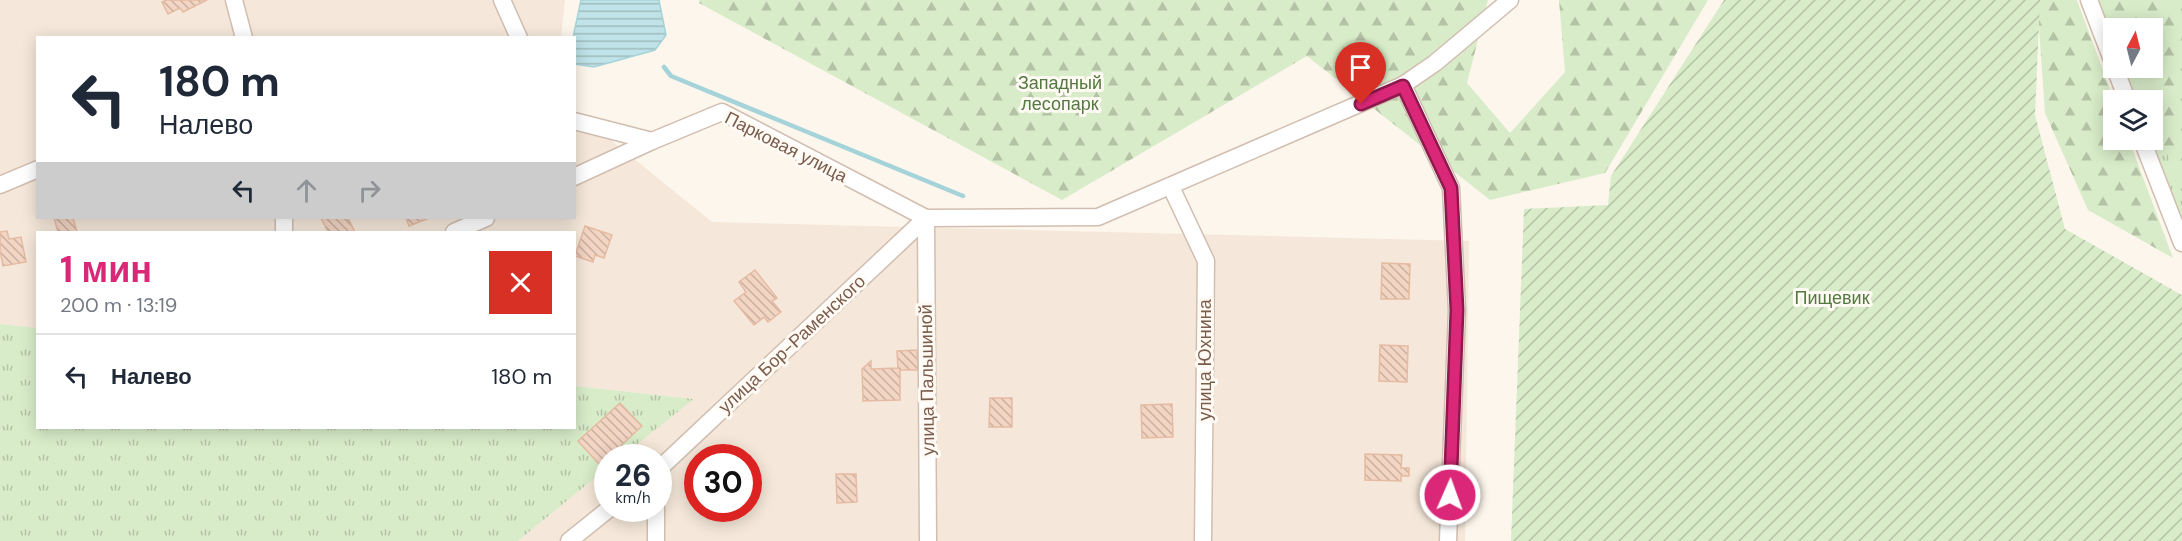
<!DOCTYPE html>
<html lang="ru">
<head>
<meta charset="utf-8">
<style>
  :root { --surface:#fff; --page:#f2f2f3; --text:#1f2937; --muted:#747a83; --line:#e0e1e3; --accent:#db2777 }
  body { margin:0; font-family:"DM Sans",sans-serif; background:var(--page); color:var(--text); height:100vh; display:flex; flex-direction:column; font-size:22px; white-space:nowrap }
  * { box-sizing:border-box; margin:0 }
  p { font-size:20px; color:var(--muted) }
  .icon { flex:none; width:33px; height:33px; fill:none; stroke:currentColor; stroke-width:2; stroke-linecap:round; stroke-linejoin:round }
  .map { position:relative; flex:1; overflow:hidden }
  .drawer { position:absolute; left:36px; top:231px; width:540px; height:198px; display:flex; flex-direction:column; background:var(--surface); border-radius:0px; box-shadow:0 3px 15px #0003 }
  .drawer>* { flex:none }
  .banner { position:absolute; left:36px; top:36px; width:540px; height:183px; border-radius:0px; box-shadow:0 3px 15px #0003; background:#fff; color:var(--text); overflow:hidden }
  .needle { width:39px; rotate:7deg }
  .controls { position:absolute; left:2103px; top:18px; display:grid; gap:12px }
  .controls a { display:grid; place-items:center; width:60px; height:60px; border-radius:0px; background:var(--surface); box-shadow:0 3px 15px #0003; font-size:30px }
  .speed { position:absolute; left:594px; top:444px; display:flex; gap:12px; font-size:30px; font-weight:700; text-align:center }
  .speed>* { display:grid; place-content:center; width:78px; height:78px; border-radius:50%; background:var(--surface); box-shadow:0 3px 15px #0003; line-height:1 }
  .speed small { font-size:15px; font-weight:400 }
  .speed .limit { border:9px solid #d22; background:#fff; color:#111 }
  .pin { position:absolute; display:grid; place-items:center; width:51px; height:51px; color:#fff; margin:-62px -26px; border-radius:50% 50% 50% 0; rotate:-45deg; box-shadow:0 0 6px #0007 }
  .pin .icon { rotate:45deg }
  .me { position:absolute; width:66px; margin:-33px; rotate:2deg; stroke-linejoin:round; filter:drop-shadow(0 0 4px #0008) }
  .turn { display:flex; align-items:center; gap:21px; height:126px; padding:0 24px; font-size:27px }
  .turn .icon { width:78px; height:78px; stroke-width:2.5 }
  .turn b { display:block; font-size:42px; line-height:51px }
  .lanes { display:flex; align-items:center; height:57px; padding:0 24px; background:#0003; justify-content:center; gap:30px; direction:ltr }
  .lanes .off { opacity:.35 }
  .round { display:grid; place-items:center; flex:none; width:63px; height:63px; border-radius:0px; background:var(--page) }
  .summary { display:flex; align-items:center; justify-content:space-between; height:102px; padding:0 24px }
  h1 { font-size:36px; font-weight:700; line-height:45px; color:var(--accent) }
  ul { padding:0; list-style:none }
  li { display:flex; align-items:center; gap:18px; height:84px; padding:0 24px; border-top:2px solid var(--line) }
  li div { flex:1 }
  li b { display:block; font-size:22px }
  li em { font-style:normal }
  .map>svg:first-child { display:block }
  .residential { fill:#f5e8da; fill-rule:evenodd }
  .grass { fill:url(#grass-tufts) }
  .forest { fill:url(#forest-firs) }
  .garden { fill:url(#garden-furrows) }
  .water { fill:url(#water-rules); stroke:#a5d3da; stroke-width:1.5 }
  .lines { fill:none; stroke-linecap:round; stroke-linejoin:round }
  .stream { stroke:#a5d3da; stroke-width:4.5 }
  .building { fill:url(#building-back-hatch); stroke:#e6bba3; stroke-width:1.5 }
  .street-casing { stroke:#d1beb0; stroke-width:19 }
  .street { stroke:#fff; stroke-width:16 }
  .route-casing { stroke:#8e194d; stroke-width:15 }
  .route { stroke:#db2777; stroke-width:10 }
  .labels { text-anchor:middle; dominant-baseline:central; stroke-width:6; stroke-linejoin:round; paint-order:stroke }
  .park-label { font-size:18px; fill:#537a41; stroke:#fffaf3 }
  .street-label { font-size:18px; fill:#7a5c4d; stroke:#fffaf3 }
</style>
</head>
<body>
<div class="map">
<svg width="2182" height="541" viewBox="0 0 2182 541">
  <defs>
    <pattern id="grass-tufts" width="24" height="20" patternUnits="userSpaceOnUse" patternTransform="scale(1.5)"><rect width="24" height="20" fill="#d8ecc9"/><path d="M3 7l-1-3M5 7V3M7 7l1-3M15 17l-1-3M17 17v-4M19 17l1-3" fill="none" stroke="#b4c2a5"/></pattern>
    <pattern id="forest-firs" width="22" height="20" patternUnits="userSpaceOnUse" patternTransform="scale(1.5)"><rect width="22" height="20" fill="#d8ecc9"/><path d="M5 1l3.5 6h-7zM16 11l3.5 6h-7z" fill="#b4c2a5"/></pattern>
    <pattern id="garden-furrows" width="10" height="10" patternUnits="userSpaceOnUse" patternTransform="scale(1.5)"><rect width="10" height="10" fill="#d8ecc9"/><path d="M-1 1l2-2M0 10L10 0M9 11l2-2" fill="none" stroke="#b4c2a5"/></pattern>
    <pattern id="water-rules" width="6" height="5" patternUnits="userSpaceOnUse" patternTransform="scale(1.5)"><rect width="6" height="5" fill="#bfe3e8"/><path d="M0 2.5h6" fill="none" stroke="#a0bbbe"/></pattern>
    <pattern id="building-back-hatch" width="6" height="6" patternUnits="userSpaceOnUse" patternTransform="scale(1.5)"><rect width="6" height="6" fill="#f3d5c3"/><path d="M-1 5l2 2M0 0l6 6M5-1l2 2" fill="none" stroke="#cab0a1"/></pattern>
  </defs>
  <rect width="100%" height="100%" fill="#fdf6ec"/>
  <path class="residential" d="M 0,0 L 565,0 L 561,37 L 38,38 L 38,218 L 574,218 L 575,111 L 712,222 L 1469,241 L 1465,541 L 518,541 L 607,468 L 608,508 L 658,508 L 658,458 L 621,457 L 693,399 L 575,386 L 574,232 L 38,232 L 37,328 L 0,324 ZM 698,458 L 748,458 L 748,508 L 698,508 Z"/>
  <g class="grass">
    <path d="M 2098,0 L 2182,0 L 2182,227 L 2150,140 L 2152,140 L 2152,100 L 2135,100 L 2123,68 L 2152,68 L 2152,28 L 2114,28 L 2113,42 Z"/>
    <path d="M 0,324 L 37,328 L 38,428 L 574,428 L 575,386 L 694,399 L 621,457 L 608,458 L 607,468 L 518,541 L 0,541 Z"/>
  </g>
  <g class="forest">
    <path d="M 699,0 L 1488,0 L 1467,83 L 1510,133 L 1565,72 L 1559,0 L 1708,0 L 1605,173 L 1490,200 L 1307,56 L 1062,200 L 699,3 Z"/>
    <path d="M 2037,0 L 2077,0 L 2114,100 L 2114,140 L 2129,140 L 2173,258 L 2088,210 L 2045,113 Z"/>
    <path d="M 2109,0 L 2182,0 L 2182,194 L 2153,116 L 2152,100 L 2147,100 L 2134,68 L 2152,68 L 2152,28 L 2120,28 Z"/>
  </g>
  <path class="garden" d="M 1724,0 L 2040,0 L 2035,115 L 2065,229 L 2182,295 L 2182,541 L 1511,541 L 1524,209 L 1608,205 L 1611,176 Z"/>
  <path class="water" d="M 581,0 L 659,0 L 666,35 L 655,50 L 594,67 L 575,64 L 574,38 L 573,37 Z"/>
  <g class="lines">
    <path class="stream" d="M 664,67 L 671,76 L 963,196"/>
  </g>
  <g class="building">
    <path d="M 166,0 L 207,0 L 183,12 L 180,8 L 168,14 L 162,2 Z"/>
    <path d="M 54,218 L 73,218 L 77,232 L 58,232 Z"/>
    <path d="M 321,218 L 348,218 L 355,232 L 328,232 Z"/>
    <path d="M 406,218 L 429,218 L 409,226 Z"/>
    <path d="M 585,226 L 612,235 L 604,258 L 595,255 L 593,262 L 575,256 Z"/>
    <path d="M 7,231 L 9,239 L 21,237 L 26,262 L 3,266 L 0,250 L 0,232 Z"/>
    <path d="M 1382,263 L 1410,264 L 1409,299 L 1381,299 Z"/>
    <path d="M 755,270 L 777,298 L 772,301 L 781,312 L 768,322 L 764,317 L 754,325 L 734,301 L 746,292 L 739,282 Z"/>
    <path d="M 1380,345 L 1408,346 L 1407,382 L 1379,381 Z"/>
    <path d="M 917,350 L 918,370 L 900,370 L 900,400 L 863,401 L 862,369 L 871,361 L 871,369 L 898,368 L 897,351 Z"/>
    <path d="M 990,398 L 1012,398 L 1012,427 L 989,427 Z"/>
    <path d="M 620,403 L 642,426 L 600,465 L 578,441 Z"/>
    <path d="M 1172,404 L 1173,437 L 1142,438 L 1141,405 Z"/>
    <path d="M 1365,454 L 1402,455 L 1401,468 L 1409,468 L 1409,476 L 1401,476 L 1401,481 L 1365,480 Z"/>
    <path d="M 836,474 L 856,474 L 857,502 L 837,503 Z"/>
  </g>
  <g class="lines">
    <g class="street-casing">
      <g id="street">
        <path d="M 234,0 L 244,38"/>
        <path d="M 502,0 L 519,38"/>
        <path d="M 2089,0 L 2114,65"/>
        <path d="M 2115,68 L 2127,100"/>
        <path d="M 1403,85 L 1451,188 L 1457,310 L 1448,541"/>
        <path d="M 574,121 L 652,141 L 722,112 L 926,218 L 1098,217 L 1403,85 L 1435,63 L 1510,0"/>
        <path d="M 2142,140 L 2182,243"/>
        <path d="M 574,177 L 652,141"/>
        <path d="M 0,185 L 38,169"/>
        <path d="M 1171,187 L 1206,261 L 1203,541"/>
        <path d="M 284,218 L 284,232"/>
        <path d="M 926,218 L 928,541"/>
        <path d="M 454,232 L 486,218"/>
        <path d="M 658,470 L 926,218"/>
        <path d="M 656,508 L 656,541"/>
        <path d="M 569,541 L 610,508"/>
      </g>
    </g>
    <use href="#street" class="street"/>
  </g>
  <g class="lines">
    <g class="route-casing">
      <path id="route" d="M 1361,104 L 1403,86 L 1451,188 L 1457,310 L 1450,495"/>
    </g>
    <use href="#route" class="route"/>
  </g>
  <g class="labels">
    <g class="park-label">
      <text x="1060" y="83">Западный<tspan x="1060" dy="21">лесопарк</tspan></text>
      <text x="1832" y="298">Пищевик</text>
    </g>
    <g class="street-label">
      <text transform="translate(786 147) rotate(27)">Парковая улица</text>
      <text transform="translate(792 344) rotate(-43)">улица Бор-Раменского</text>
      <text transform="translate(1205 360) rotate(-90)">улица Юхнина</text>
      <text transform="translate(927 380) rotate(-91)">улица Пальшиной</text>
    </g>
  </g>
</svg>
<div class="controls">
<a><svg class="needle" viewBox="-14 -14 28 28"><path d="M0-13l5 13h-10z" fill="#e53935"/><path d="M0 13l5-13h-10z" fill="#747a83"/></svg></a>
<a><svg class="icon" aria-label="layers" viewBox="0 0 24 24"><path d="M12 4l9 5-9 5-9-5zM3 14l9 5 9-5"/></svg></a>
</div>
<div class="speed"><div>26<small>km/h</small></div><div class="limit">30</div></div>
<div class="pin" style="left:1361px;top:104px;background:#d93025"><svg class="icon" aria-label="arrive" viewBox="0 0 24 24"><path d="M6 21V4h12l-3 4 3 4H6"/></svg></div>
<svg class="me" style="left:1450px;top:495px" viewBox="-20 -20 40 40"><circle r="17" fill="#db2777" stroke="#fff" stroke-width="3"/><path d="M0-11L8 9 0 5-8 9z" fill="#fff"/></svg>
<div class="banner">
<div class="turn"><svg class="icon" aria-label="left" viewBox="0 0 24 24"><path d="M17 20v-9H6M10 6l-5 5 5 5"/></svg><div><b>180 m</b>Налево</div></div>
<div class="lanes"><svg class="icon" aria-label="left" viewBox="0 0 24 24"><path d="M17 20v-9H6M10 6l-5 5 5 5"/></svg><svg class="icon off" aria-label="ahead" viewBox="0 0 24 24"><path d="M12 20V5M6 11l6-6 6 6"/></svg><svg class="icon off" aria-label="right" viewBox="0 0 24 24"><path d="M7 20v-9h11M14 6l5 5-5 5"/></svg></div>
</div>
<section class="drawer">
<div class="summary"><div><h1>1 мин</h1><p>200 m · 13:19</p></div><a class="round" style="background:#d93025;color:#fff"><svg class="icon" aria-label="close" viewBox="0 0 24 24"><path d="M6 6l12 12M18 6L6 18"/></svg></a></div>
<ul>
<li><svg class="icon" aria-label="left" viewBox="0 0 24 24"><path d="M17 20v-9H6M10 6l-5 5 5 5"/></svg><div><b>Налево</b></div><em>180 m</em></li>
</ul>
</section>
</div>
</body>
</html>
